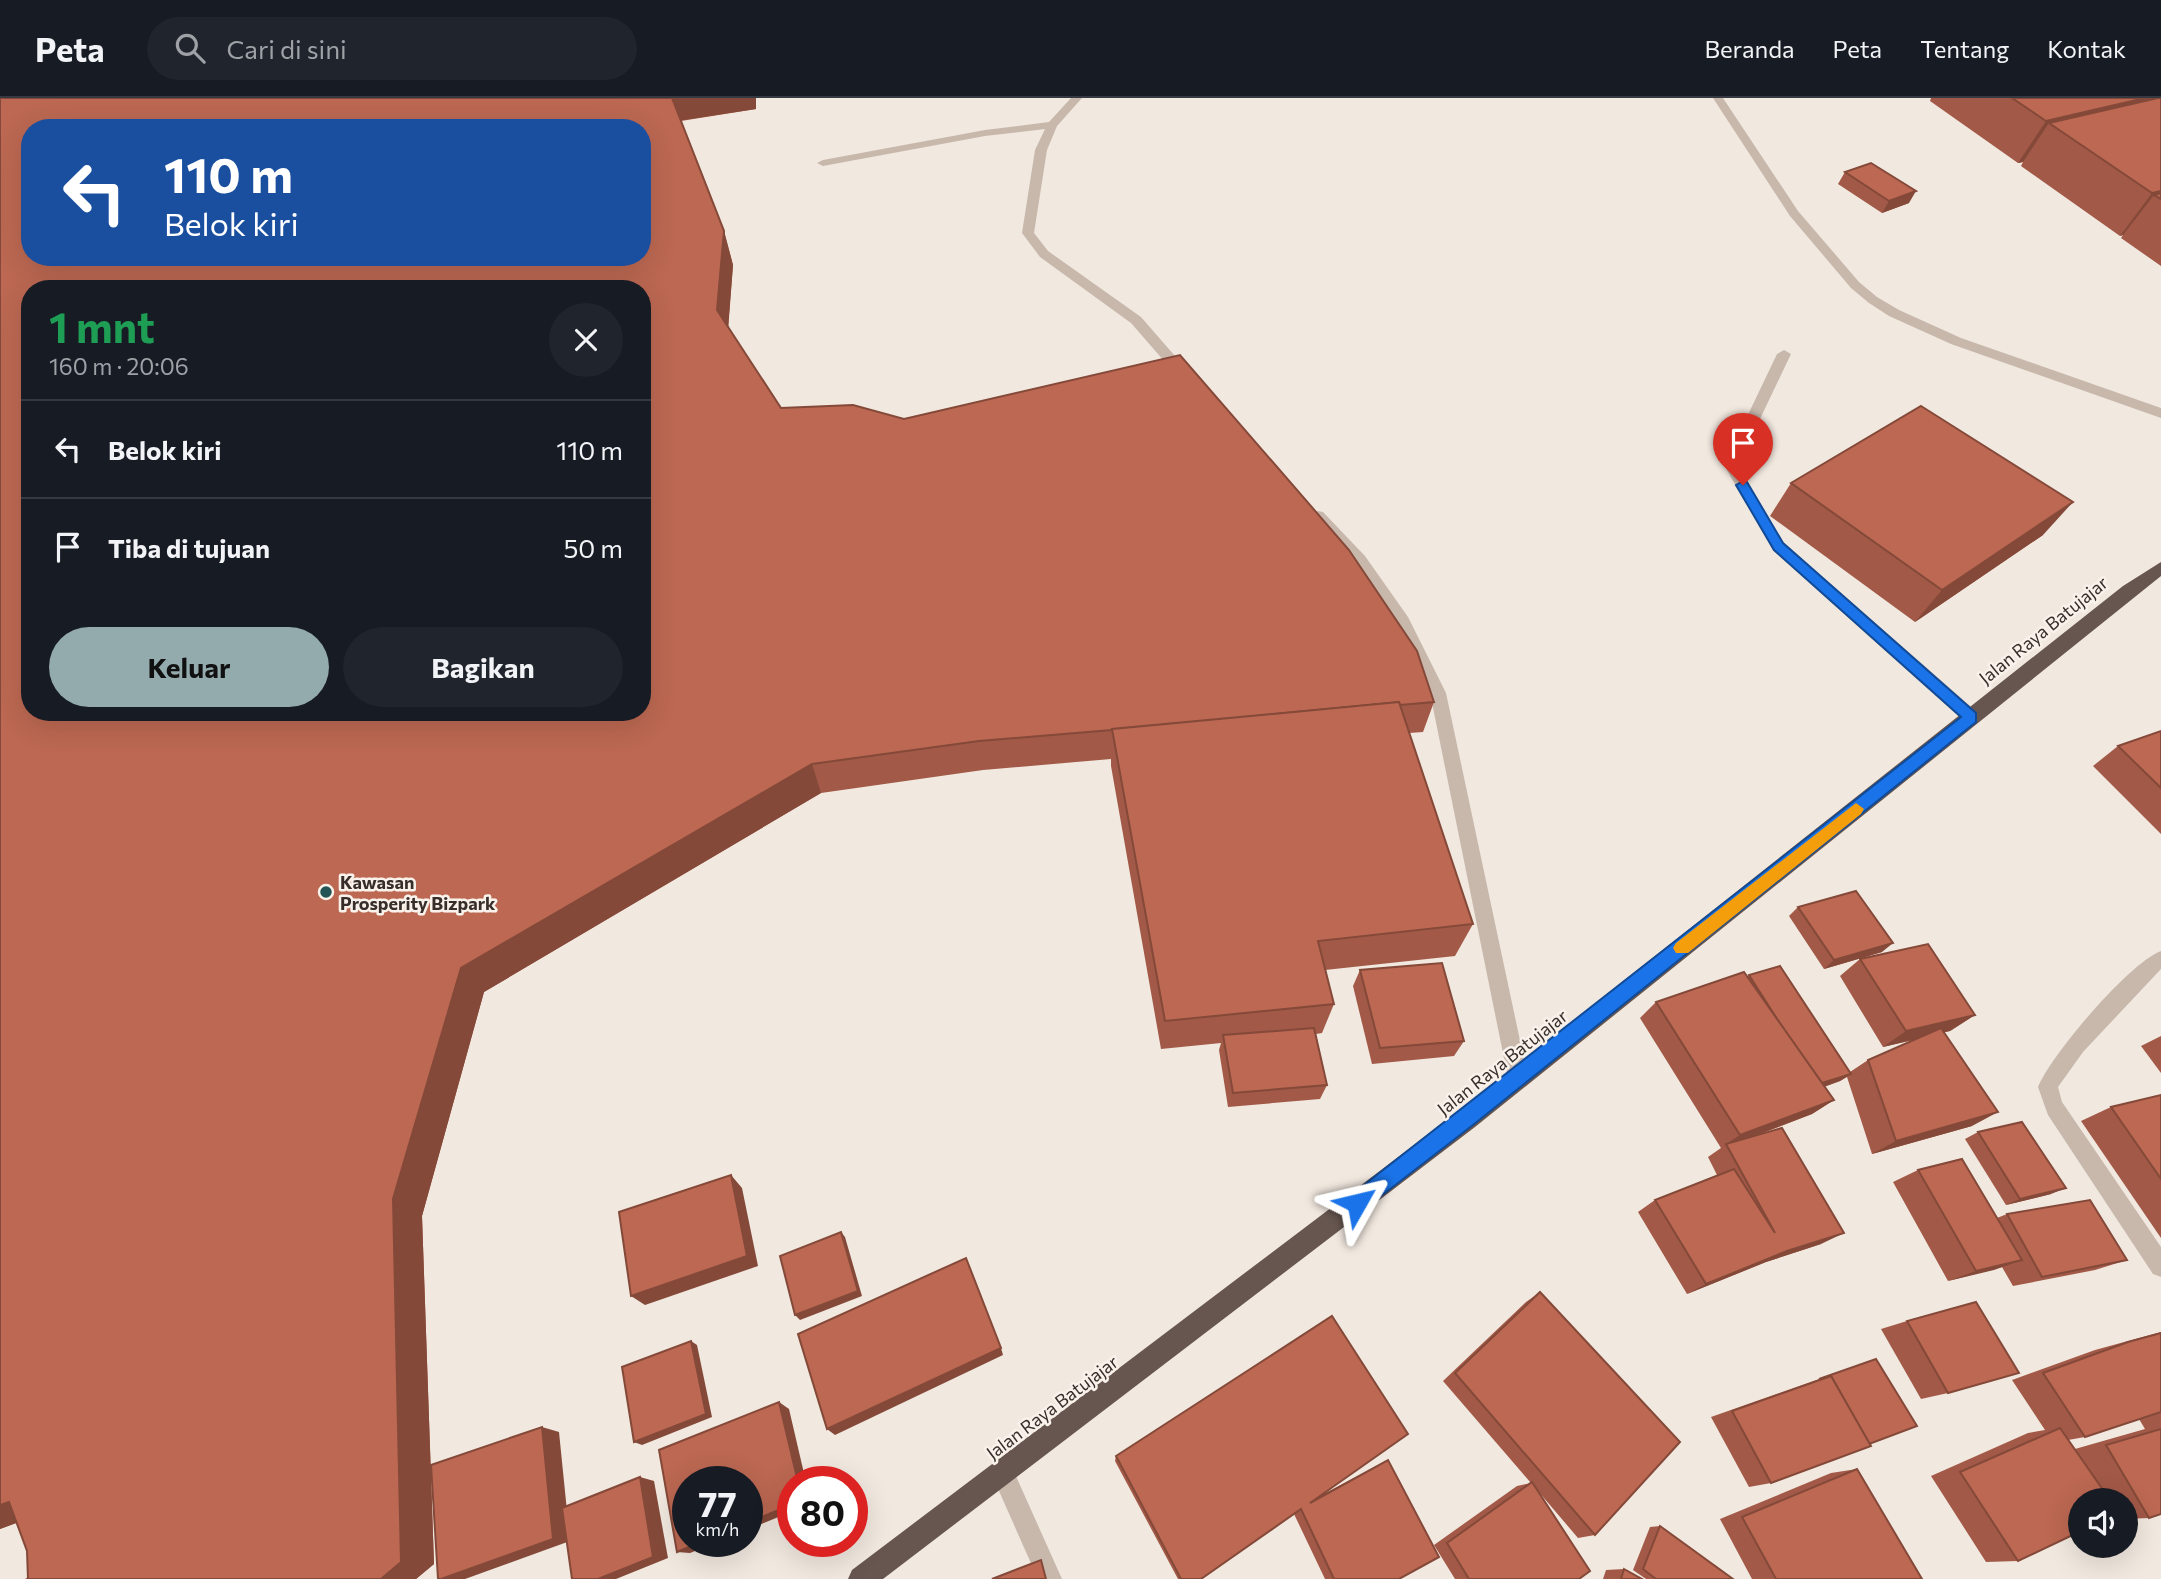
<!DOCTYPE html>
<html lang="id">
<head>
<meta charset="utf-8">
<style>
  :root { --surface:#171b24; --page:#20242c; --text:#f1f3f6; --muted:#9ea1a6; --line:#363941; --accent:#94abae }
  body { margin:0; font-family:Commissioner,sans-serif; background:var(--page); color:var(--text); height:100vh; display:flex; flex-direction:column; font-size:26px; white-space:nowrap }
  * { box-sizing:border-box; margin:0 }
  p { font-size:23px; color:var(--muted) }
  .icon { flex:none; width:38px; height:38px; fill:none; stroke:currentColor; stroke-width:2; stroke-linecap:round; stroke-linejoin:round }
  .map { position:relative; flex:1; overflow:hidden }
  .details { position:absolute; left:21px; top:182px; width:630px; height:441px; display:flex; flex-direction:column; background:var(--surface); border-radius:28px; box-shadow:0 7px 28px #0002 }
  .details>* { flex:none }
  .banner { position:absolute; left:21px; top:21px; width:630px; height:147px; border-radius:28px; box-shadow:0 7px 28px #0002; background:#1a4fa0; color:#fff; overflow:hidden }
  .tools { position:absolute; left:2068px; top:1390px; display:grid; gap:14px }
  .tools a { display:grid; place-items:center; width:70px; height:70px; border-radius:50%; background:var(--surface); box-shadow:0 7px 28px #0002; font-size:35px }
  .speed { position:absolute; left:672px; top:1368px; display:flex; gap:14px; font-size:35px; font-weight:700; text-align:center }
  .speed>* { display:grid; place-content:center; width:91px; height:91px; border-radius:50%; background:var(--surface); box-shadow:0 7px 28px #0002; line-height:1 }
  .speed small { font-size:18px; font-weight:400 }
  .speed .limit { border:10px solid #d22; background:#fff; color:#111 }
  .pin { position:absolute; display:grid; place-items:center; width:60px; height:60px; color:#fff; margin:-72px -30px; border-radius:50% 50% 50% 0; rotate:-45deg; box-shadow:0 0 7px #0007 }
  .pin .icon { rotate:45deg }
  .me { position:absolute; width:77px; margin:-38px; rotate:53deg; stroke-linejoin:round; filter:drop-shadow(0 0 5px #0008) }
  .turn { display:flex; align-items:center; gap:24px; height:147px; padding:0 28px; font-size:32px }
  .turn .icon { width:91px; height:91px; stroke-width:2.5 }
  .turn b { display:block; font-size:49px; line-height:60px }
  .round { display:grid; place-items:center; flex:none; width:74px; height:74px; border-radius:37px; background:var(--page) }
  .head { display:flex; align-items:center; justify-content:space-between; height:119px; padding:0 28px }
  h1 { font-size:42px; font-weight:700; line-height:52px; color:#1e9e55 }
  .button { display:flex; gap:14px; margin-top:auto; padding:14px 28px }
  .button a { flex:1; height:80px; border-radius:42px; background:var(--accent); color:#111; font-size:28px; font-weight:700; line-height:80px; text-align:center }
  .button a+a { background:var(--page); color:var(--text) }
  ul { padding:0; list-style:none }
  li { display:flex; align-items:center; gap:21px; height:98px; padding:0 28px; border-top:2px solid var(--line) }
  li div { flex:1 }
  li b { display:block; font-size:26px }
  li em { font-style:normal }
  header { display:flex; align-items:center; gap:42px; box-sizing:border-box; height:98px; padding:0 35px; background:var(--surface); border-bottom:2px solid var(--line) }
  header strong { font-size:33px }
  nav { display:flex; gap:38px; margin-inline-start:auto; font-size:24px }
  .search { width:490px; height:63px; background:var(--page); display:flex; align-items:center; gap:18px; box-sizing:border-box; padding:0 24px; border-radius:38px; color:var(--muted); font-size:26px }
  .map>svg:first-child { display:block }
  .lines { fill:none; stroke-linecap:round; stroke-linejoin:round }
  .service { fill:#c8b8ac; fill-rule:evenodd }
  .minor { fill:#c8b8ac; fill-rule:evenodd }
  .trunk { fill:#675650; fill-rule:evenodd }
  .wall { fill:#a25947; fill-rule:evenodd }
  .shaded-wall { fill:#844939 }
  .building { fill:#bc6852; stroke:#844939; stroke-width:2; fill-rule:evenodd }
  .route { fill:#1a73e8; stroke:#114b97; stroke-width:2 }
  .slow { fill:#f59e0b }
  .poi-dot { fill:#235455; stroke:#f9f2eb; stroke-width:2.5 }
  .labels { text-anchor:middle; dominant-baseline:central; stroke-width:5; stroke-linejoin:round; paint-order:stroke }
  .street-label { font-size:18px; fill:#372e2a; stroke:#f9f2eb }
  .poi-label { font-size:18px; font-weight:bold; fill:#372e2a; stroke:#f9f2eb; text-anchor:start }
</style>
</head>
<body>
<header>
<strong>Peta</strong>
<div class="search"><svg class="icon" aria-label="search" viewBox="0 0 24 24"><circle cx="10" cy="10" r="6"/><path d="M15 15l6 6"/></svg>Cari di sini</div>
<nav><a>Beranda</a><a>Peta</a><a>Tentang</a><a>Kontak</a></nav>
</header>
<div class="map">
<svg width="2161" height="1481" viewBox="0 0 2161 1481">
  <rect width="100%" height="100%" fill="#f1e8df"/>
  <g class="lines">
    <g class="service">
      <path d="M 1713,0 L 1723,0 L 1798,113 L 1859,184 L 1877,199 L 1899,212 L 1961,240 L 2161,310 L 2161,320 L 1951,246 L 1889,218 L 1869,205 L 1851,190 L 1790,118 Z"/>
      <path d="M 1784,252 L 1791,256 L 1738,367 L 1783,444 L 1977,614 L 1979,619 L 1977,624 L 1965,624 L 1773,452 L 1724,367 L 1777,256 Z"/>
    </g>
    <g class="minor">
      <path d="M 1071,0 L 1082,0 L 1057,28 L 1047,52 L 1034,135 L 1048,153 L 1141,219 L 1188,273 L 1188,279 L 1178,279 L 1131,225 L 1040,159 L 1022,135 L 1035,52 L 1045,31 L 985,38 L 823,68 L 817,65 L 823,62 L 985,32 L 1049,24 Z"/>
      <path d="M 1318,413 L 1323,414 L 1365,458 L 1408,519 L 1446,595 L 1528,980 L 1525,987 L 1518,989 L 1511,987 L 1508,980 L 1430,595 L 1397,526 L 1355,466 L 1313,422 L 1311,418 Z"/>
      <path d="M 2161,853 L 2161,871 L 2083,954 L 2058,989 L 2062,1004 L 2161,1149 L 2161,1179 L 2153,1176 L 2048,1017 L 2038,989 C 2051,957 2129,865 2161,853 Z"/>
      <path d="M 1003,1363 L 1011,1367 L 1062,1481 L 1038,1481 L 991,1375 L 995,1367 Z"/>
    </g>
    <path class="trunk" d="M 2161,464 L 2161,478 L 1475,1029 L 883,1481 L 848,1481 L 852,1472 L 1459,1013 L 2123,488 Z"/>
  </g>
  <g class="wall">
    <path d="M 0,0 L 756,0 L 756,11 L 681,23 L 724,133 L 733,167 L 728,229 L 781,310 L 1434,604 L 1423,634 L 1409,635 L 1473,826 L 1455,858 L 1325,872 L 1334,906 L 1322,935 L 1316,936 L 1327,987 L 1320,1001 L 1228,1009 L 1219,952 L 1221,945 L 1161,951 L 1111,668 L 1111,661 L 983,672 L 821,695 L 484,894 L 422,1118 L 434,1466 L 416,1481 L 25,1481 L 28,1479 L 27,1453 L 16,1425 L 0,1431 Z"/>
    <path d="M 1931,0 L 2161,0 L 2161,168 L 2121,140 L 2123,137 L 2120,138 L 2021,68 L 2023,64 L 2018,65 L 1930,3 Z"/>
    <path d="M 1845,74 L 1909,105 L 1882,115 L 1838,86 Z"/>
    <path d="M 1791,385 L 2043,437 L 1915,524 L 1770,418 Z"/>
    <path d="M 2161,633 L 2161,736 L 2093,668 L 2118,648 Z"/>
    <path d="M 1798,809 L 1882,854 L 1824,871 L 1789,818 Z"/>
    <path d="M 1860,861 L 1975,917 L 1950,933 L 1944,934 L 1972,1028 L 1872,1056 L 1847,979 L 1840,983 L 1824,989 L 1834,1002 L 1812,1016 L 1750,1040 L 1821,1146 L 1766,1164 L 1687,1196 L 1638,1114 L 1655,1102 L 1717,1077 L 1708,1059 L 1721,1050 L 1640,920 L 1656,904 L 1747,879 L 1749,877 L 1850,974 L 1868,962 L 1917,941 L 1883,949 L 1840,878 Z"/>
    <path d="M 1360,872 L 1464,943 L 1454,958 L 1372,966 L 1353,888 Z"/>
    <path d="M 2161,938 L 2161,975 L 2141,948 Z"/>
    <path d="M 2161,997 L 2161,1140 L 2081,1023 L 2111,1009 Z"/>
    <path d="M 1978,1034 L 2051,1096 L 2006,1107 L 1965,1041 Z"/>
    <path d="M 1918,1072 L 1997,1120 L 2007,1116 L 2127,1162 L 2095,1172 L 2013,1188 L 2002,1169 L 1948,1183 L 1893,1084 Z"/>
    <path d="M 1540,1194 L 1595,1437 L 1578,1440 L 1538,1393 L 1579,1481 L 1455,1481 L 1434,1447 L 1517,1388 L 1531,1385 L 1443,1283 L 1526,1204 Z"/>
    <path d="M 1907,1223 L 1948,1295 L 1921,1301 L 1881,1231 Z"/>
    <path d="M 2161,1234 L 2161,1416 L 2149,1420 L 2126,1421 L 2126,1402 L 2081,1402 L 2018,1463 L 1986,1464 L 1931,1378 L 2028,1335 L 2045,1332 L 2012,1282 L 2095,1252 ZM 2139,1321 L 2145,1331 L 2075,1351 L 2068,1342 L 2085,1339 Z"/>
    <path d="M 1876,1261 L 1869,1346 L 1771,1385 L 1749,1389 L 1711,1319 Z"/>
    <path d="M 1116,1358 L 1316,1400 L 1388,1362 L 1399,1481 L 1325,1481 L 1294,1416 L 1201,1481 L 1178,1481 L 1115,1363 Z"/>
    <path d="M 1857,1371 L 1922,1481 L 1752,1481 L 1720,1421 L 1831,1375 Z"/>
    <path d="M 1660,1428 L 1733,1481 L 1646,1481 L 1633,1472 L 1650,1429 Z"/>
    <path d="M 1624,1471 L 1642,1481 L 1603,1481 L 1606,1472 Z"/>
  </g>
  <g class="shaded-wall">
    <path d="M 671,0 L 756,0 L 756,11 L 677,23 Z"/>
    <path d="M 2145,0 L 2161,0 L 2049,25 L 2023,64 L 2018,65 L 2046,23 Z"/>
    <path d="M 1916,93 L 1909,105 L 1882,115 L 1889,103 Z"/>
    <path d="M 2161,93 L 2161,101 L 2154,97 L 2123,137 L 2120,138 L 2152,95 Z"/>
    <path d="M 724,133 L 733,167 L 727,246 L 717,212 Z"/>
    <path d="M 2073,404 L 2043,437 L 1915,524 L 1942,492 Z"/>
    <path d="M 812,666 L 821,695 L 484,894 L 422,1118 L 434,1466 L 416,1481 L 381,1481 L 393,1101 L 461,870 Z"/>
    <path d="M 1893,845 L 1882,854 L 1824,871 L 1834,862 Z"/>
    <path d="M 1975,917 L 1950,933 L 1883,949 L 1906,933 Z"/>
    <path d="M 1851,976 L 1840,983 L 1809,994 L 1819,986 Z"/>
    <path d="M 1834,1002 L 1812,1016 L 1727,1048 L 1726,1046 L 1740,1037 Z"/>
    <path d="M 1998,1014 L 1972,1028 L 1872,1056 L 1896,1043 Z"/>
    <path d="M 731,1077 L 742,1090 L 758,1168 L 645,1207 L 631,1198 Z"/>
    <path d="M 2066,1090 L 2051,1096 L 2006,1107 L 2020,1101 Z"/>
    <path d="M 841,1134 L 845,1139 L 862,1198 L 800,1222 L 795,1217 Z"/>
    <path d="M 1844,1135 L 1821,1146 L 1766,1164 L 1687,1196 L 1706,1186 L 1787,1153 Z"/>
    <path d="M 2022,1162 L 1994,1172 L 1948,1183 L 1976,1173 Z"/>
    <path d="M 691,1243 L 697,1247 L 712,1319 L 642,1347 L 634,1344 Z"/>
    <path d="M 1001,1250 L 1003,1257 L 835,1337 L 827,1331 Z"/>
    <path d="M 779,1304 L 789,1311 L 806,1384 L 798,1384 Z"/>
    <path d="M 542,1329 L 559,1334 L 570,1443 L 465,1481 L 441,1481 Z"/>
    <path d="M 640,1379 L 654,1383 L 668,1460 L 616,1481 L 598,1481 Z"/>
    <path d="M 9,1404 L 60,1409 L 0,1431 L 0,1407 Z"/>
    <path d="M 793,1406 L 793,1413 L 747,1432 L 747,1425 Z"/>
    <path d="M 701,1444 L 718,1444 L 690,1455 L 677,1454 Z"/>
  </g>
  <g class="building">
    <path d="M 0,0 L 672,0 L 724,133 L 717,212 L 781,310 L 853,307 L 904,321 L 1180,257 L 1349,452 L 1417,553 L 1434,604 L 1400,607 L 1399,604 L 1112,632 L 979,643 L 812,666 L 461,870 L 393,1101 L 401,1464 L 381,1481 L 28,1481 L 27,1453 L 9,1404 L 0,1407 ZM 30,30 L 642,30 L 642,159 L 30,159 ZM 30,191 L 642,191 L 642,614 L 30,614 Z"/>
    <path d="M 2012,0 L 2145,0 L 2046,23 Z"/>
    <path d="M 2158,0 L 2161,0 L 2161,93 L 2152,95 L 2049,25 Z"/>
    <path d="M 1871,65 L 1916,93 L 1889,103 L 1845,74 Z"/>
    <path d="M 2161,95 L 2161,101 L 2154,97 Z"/>
    <path d="M 1921,308 L 2073,404 L 1942,492 L 1791,385 Z"/>
    <path d="M 1399,604 L 1473,826 L 1318,843 L 1334,906 L 1165,923 L 1112,631 Z"/>
    <path d="M 2161,633 L 2161,690 L 2118,648 Z"/>
    <path d="M 1856,793 L 1893,845 L 1834,862 L 1798,809 Z"/>
    <path d="M 1928,846 L 1975,917 L 1906,933 L 1860,861 Z"/>
    <path d="M 1442,865 L 1464,943 L 1380,950 L 1360,872 Z"/>
    <path d="M 1780,868 L 1851,976 L 1822,985 L 1784,932 L 1749,877 Z"/>
    <path d="M 1744,874 L 1834,1002 L 1740,1037 L 1656,904 Z"/>
    <path d="M 1314,930 L 1327,987 L 1233,995 L 1223,937 Z"/>
    <path d="M 1941,930 L 1998,1014 L 1896,1043 L 1868,962 Z"/>
    <path d="M 2161,997 L 2161,1081 L 2111,1009 Z"/>
    <path d="M 2022,1024 L 2066,1090 L 2020,1101 L 1978,1034 Z"/>
    <path d="M 1782,1030 L 1844,1135 L 1787,1153 L 1706,1186 L 1655,1102 L 1734,1071 L 1775,1135 L 1726,1046 Z"/>
    <path d="M 1962,1061 L 2022,1162 L 1976,1173 L 1918,1072 Z"/>
    <path d="M 731,1077 L 747,1158 L 631,1198 L 619,1114 Z"/>
    <path d="M 2090,1102 L 2127,1162 L 2042,1179 L 2007,1116 Z"/>
    <path d="M 841,1134 L 858,1193 L 795,1217 L 780,1158 Z"/>
    <path d="M 966,1160 L 1001,1250 L 827,1331 L 798,1236 Z"/>
    <path d="M 1540,1194 L 1680,1344 L 1595,1437 L 1455,1275 Z"/>
    <path d="M 1976,1204 L 2019,1275 L 1948,1295 L 1907,1223 Z"/>
    <path d="M 1332,1218 L 1408,1336 L 1310,1405 L 1388,1362 L 1439,1459 L 1399,1481 L 1334,1481 L 1301,1411 L 1201,1481 L 1181,1481 L 1116,1358 Z"/>
    <path d="M 2161,1235 L 2161,1314 L 2085,1339 L 2043,1275 L 2128,1244 Z"/>
    <path d="M 691,1243 L 706,1316 L 634,1344 L 622,1269 Z"/>
    <path d="M 1876,1261 L 1917,1328 L 1869,1346 L 1831,1278 L 1819,1281 Z"/>
    <path d="M 1831,1278 L 1871,1348 L 1771,1385 L 1732,1313 Z"/>
    <path d="M 779,1304 L 798,1384 L 793,1384 L 793,1406 L 747,1425 L 747,1384 L 688,1384 L 688,1444 L 701,1444 L 677,1454 L 659,1352 Z"/>
    <path d="M 542,1329 L 553,1441 L 441,1481 L 438,1481 L 431,1367 Z"/>
    <path d="M 2060,1330 L 2110,1402 L 2081,1402 L 2081,1433 L 2018,1463 L 1960,1374 Z"/>
    <path d="M 2161,1331 L 2161,1416 L 2149,1420 L 2106,1347 Z"/>
    <path d="M 1857,1371 L 1922,1481 L 1776,1481 L 1742,1419 Z"/>
    <path d="M 640,1379 L 653,1459 L 598,1481 L 572,1481 L 562,1410 Z"/>
    <path d="M 1532,1384 L 1590,1473 L 1579,1481 L 1469,1481 L 1447,1445 Z"/>
    <path d="M 1660,1428 L 1733,1481 L 1656,1481 L 1643,1471 Z"/>
    <path d="M 1041,1462 L 1046,1481 L 992,1481 Z"/>
    <path d="M 1624,1471 L 1642,1481 L 1621,1481 Z"/>
  </g>
  <path class="route" d="M 1743,383 L 1747,384 L 1783,445 L 1976,615 L 1976,624 L 1473,1027 L 1363,1112 L 1357,1115 L 1350,1112 L 1347,1105 L 1350,1098 L 1961,619 L 1774,452 L 1736,387 Z"/>
  <path class="slow" d="M 1856,705 L 1864,711 L 1861,716 L 1688,855 L 1676,855 L 1673,850 L 1676,845 Z"/>
  <circle class="poi-dot" cx="326" cy="794" r="7"/>
  <g class="labels">
    <g class="street-label">
      <text transform="translate(2043 532) rotate(-39)">Jalan Raya Batujajar</text>
      <text transform="translate(1502 964) rotate(-38)">Jalan Raya Batujajar</text>
      <text transform="translate(1052 1309) rotate(-37)">Jalan Raya Batujajar</text>
    </g>
    <g class="poi-label">
      <text x="340" y="784">Kawasan<tspan x="340" dy="21">Prosperity Bizpark</tspan></text>
    </g>
  </g>
</svg>
<div class="tools">
<a><svg class="icon" aria-label="sound" viewBox="0 0 24 24"><path d="M4 9h4l5-4v14l-5-4H4zM17 9q2 3 0 6"/></svg></a>
</div>
<div class="speed"><div>77<small>km/h</small></div><div class="limit">80</div></div>
<div class="pin" style="left:1743px;top:387px;background:#d93025"><svg class="icon" aria-label="arrive" viewBox="0 0 24 24"><path d="M6 21V4h12l-3 4 3 4H6"/></svg></div>
<svg class="me" style="left:1357px;top:1105px" viewBox="-20 -20 40 40"><path d="M0-17L14 15 0 8-14 15z" fill="#1a73e8" stroke="#fff" stroke-width="4"/></svg>
<div class="banner">
<div class="turn"><svg class="icon" aria-label="left" viewBox="0 0 24 24"><path d="M17 20v-9H6M10 6l-5 5 5 5"/></svg><div><b>110 m</b>Belok kiri</div></div>
</div>
<section class="details">
<div class="head"><div><h1>1 mnt</h1><p>160 m · 20:06</p></div><a class="round"><svg class="icon" aria-label="close" viewBox="0 0 24 24"><path d="M6 6l12 12M18 6L6 18"/></svg></a></div>
<ul>
<li><svg class="icon" aria-label="left" viewBox="0 0 24 24"><path d="M17 20v-9H6M10 6l-5 5 5 5"/></svg><div><b>Belok kiri</b></div><em>110 m</em></li>
<li><svg class="icon" aria-label="arrive" viewBox="0 0 24 24"><path d="M6 21V4h12l-3 4 3 4H6"/></svg><div><b>Tiba di tujuan</b></div><em>50 m</em></li>
</ul>
<div class="button"><a>Keluar</a><a>Bagikan</a></div>
</section>
</div>
</body>
</html>
